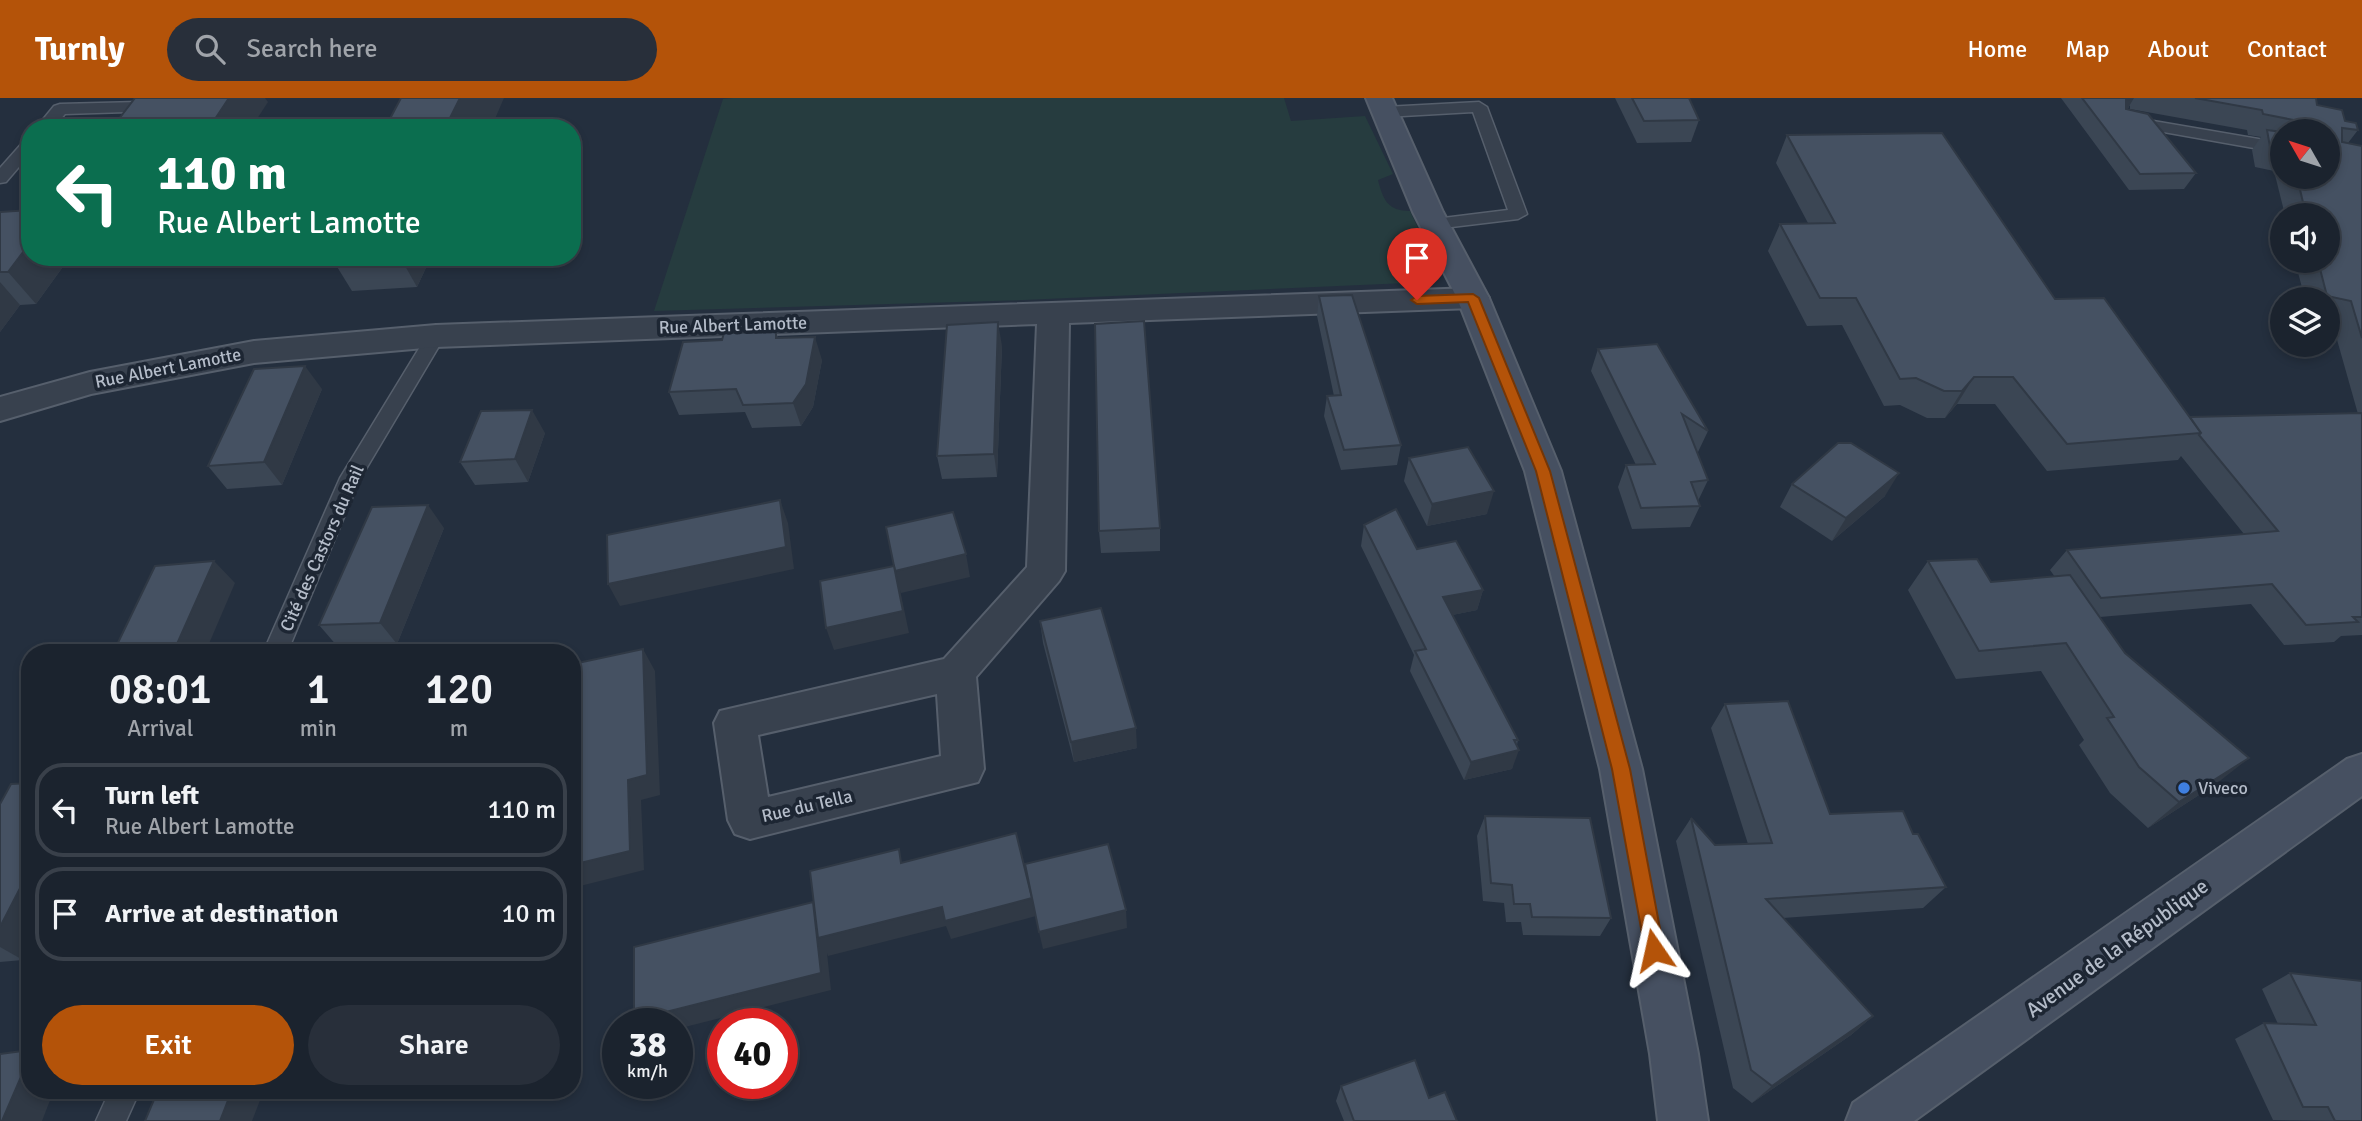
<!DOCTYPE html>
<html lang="en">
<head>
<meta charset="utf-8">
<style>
  :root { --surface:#1b232e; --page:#282f3a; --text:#f1f3f6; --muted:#a0a4aa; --line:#39404a; --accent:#b45309 }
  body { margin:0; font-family:Signika,sans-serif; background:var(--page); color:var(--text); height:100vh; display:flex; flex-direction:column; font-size:26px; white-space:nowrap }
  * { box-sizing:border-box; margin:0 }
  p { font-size:23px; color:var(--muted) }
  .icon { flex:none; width:38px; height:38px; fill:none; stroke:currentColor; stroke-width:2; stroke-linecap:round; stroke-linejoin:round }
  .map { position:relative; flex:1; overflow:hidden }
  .sheet { position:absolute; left:21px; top:546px; width:560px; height:455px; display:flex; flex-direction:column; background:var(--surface); border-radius:28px; box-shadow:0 4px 10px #0003,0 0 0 2px var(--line) }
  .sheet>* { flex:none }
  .guide { position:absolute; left:21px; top:21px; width:560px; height:147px; border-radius:28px; box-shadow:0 4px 10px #0003,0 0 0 2px var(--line); background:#0b6e4f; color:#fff; overflow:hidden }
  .needle { width:46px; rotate:309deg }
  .tools { position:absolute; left:2270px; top:21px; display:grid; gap:14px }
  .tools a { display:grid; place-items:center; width:70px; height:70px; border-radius:50%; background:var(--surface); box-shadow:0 4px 10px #0003,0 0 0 2px var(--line); font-size:35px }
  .speed { position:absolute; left:602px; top:910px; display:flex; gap:14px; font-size:35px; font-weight:700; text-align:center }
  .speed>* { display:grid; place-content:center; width:91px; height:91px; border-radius:50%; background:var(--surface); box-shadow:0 4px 10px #0003,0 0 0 2px var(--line); line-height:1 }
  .speed small { font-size:18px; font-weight:400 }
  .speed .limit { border:10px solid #d22; background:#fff; color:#111 }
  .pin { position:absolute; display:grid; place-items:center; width:60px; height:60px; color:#fff; margin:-72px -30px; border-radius:50% 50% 50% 0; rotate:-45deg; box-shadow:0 0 7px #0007 }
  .pin .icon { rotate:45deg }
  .me { position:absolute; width:77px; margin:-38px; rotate:349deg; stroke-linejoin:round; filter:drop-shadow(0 0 5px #0008) }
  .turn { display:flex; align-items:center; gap:24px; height:147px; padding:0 21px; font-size:32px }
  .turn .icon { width:91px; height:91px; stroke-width:2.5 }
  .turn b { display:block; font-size:49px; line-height:60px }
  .eta { display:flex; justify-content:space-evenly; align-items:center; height:119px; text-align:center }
  .eta b { font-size:42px; font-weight:600; line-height:49px }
  .cta { display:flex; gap:14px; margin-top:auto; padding:14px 21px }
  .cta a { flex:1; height:80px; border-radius:42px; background:var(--accent); color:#fff; font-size:28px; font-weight:600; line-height:80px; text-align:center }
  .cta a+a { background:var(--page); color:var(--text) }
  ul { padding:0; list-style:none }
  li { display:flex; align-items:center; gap:21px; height:94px; margin:0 14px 10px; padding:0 7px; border:4px solid var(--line); border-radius:28px }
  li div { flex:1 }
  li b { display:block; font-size:26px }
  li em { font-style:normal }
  header { display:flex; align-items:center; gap:42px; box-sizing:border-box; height:98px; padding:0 35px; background:var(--accent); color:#fff }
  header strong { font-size:33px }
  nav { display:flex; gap:38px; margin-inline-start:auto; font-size:24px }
  .search { width:490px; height:63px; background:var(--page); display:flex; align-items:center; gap:18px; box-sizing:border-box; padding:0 24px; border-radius:38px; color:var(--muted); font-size:26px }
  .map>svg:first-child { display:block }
  .green { fill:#263c3f }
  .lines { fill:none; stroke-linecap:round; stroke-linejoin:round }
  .lane-casing { stroke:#565f6c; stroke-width:3 }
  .street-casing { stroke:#565f6c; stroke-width:4 }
  .secondary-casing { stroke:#565f6c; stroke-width:4 }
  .lane { fill:#38414e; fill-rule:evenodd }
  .street { fill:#38414e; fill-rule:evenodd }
  .secondary { fill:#465061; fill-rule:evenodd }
  .wall { fill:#3b4654; fill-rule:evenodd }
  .shaded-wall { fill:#303945 }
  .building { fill:#455162; stroke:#303945; stroke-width:2 }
  .route { fill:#b45309; stroke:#753606; stroke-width:2 }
  .shop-dot { fill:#3f7fe0; stroke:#1d2633; stroke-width:2.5 }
  .labels { text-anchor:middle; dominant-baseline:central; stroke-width:7; stroke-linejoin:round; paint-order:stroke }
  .street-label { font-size:18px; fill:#b4bcc9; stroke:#1d2633 }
  .poi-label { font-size:18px; fill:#b4bcc9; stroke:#1d2633; text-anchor:start }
  .near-street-label { font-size:21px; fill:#b4bcc9; stroke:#1d2633 }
</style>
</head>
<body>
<header>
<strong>Turnly</strong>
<div class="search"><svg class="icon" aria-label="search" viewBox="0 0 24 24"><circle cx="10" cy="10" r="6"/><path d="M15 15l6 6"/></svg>Search here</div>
<nav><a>Home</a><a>Map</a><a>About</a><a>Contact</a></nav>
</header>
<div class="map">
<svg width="2362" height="1023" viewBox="0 0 2362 1023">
  <rect width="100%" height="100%" fill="#242f3e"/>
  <path class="green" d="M 733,0 L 1284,0 L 1291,23 L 1365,18 L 1393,76 L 1378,82 C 1383,102 1388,113 1410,113 L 1439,175 L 1429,184 L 1023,202 L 654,213 L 723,1 Z"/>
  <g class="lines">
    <g class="lane-casing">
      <g id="lane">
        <path d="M 139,4 L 147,9 L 132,30 L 116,30 L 127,14 L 65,16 L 53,30 L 36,30 L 54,8 L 60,6 Z"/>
        <path d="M 1479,4 L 1487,9 L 1527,116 L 1518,121 L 1435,131 L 1429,130 L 1426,126 L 1435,121 L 1508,112 L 1473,14 L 1385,19 L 1377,14 L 1385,9 Z"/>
        <path d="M 2130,19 L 2282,45 L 2282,55 L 2124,27 L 2122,24 L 2124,21 Z"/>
        <path d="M 30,41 L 30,56 L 6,84 L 0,85 L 0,70 L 24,43 Z"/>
        <path d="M 436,232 L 443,234 L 445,238 L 360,381 L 287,555 L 263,555 L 340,380 L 429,234 Z"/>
        <path d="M 110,992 L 140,992 L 126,1023 L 96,1023 Z"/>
      </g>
    </g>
    <g class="street-casing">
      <path id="street" d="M 1473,190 L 1484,193 L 1489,200 L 1484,207 L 1473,210 L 1069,225 L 1065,473 L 1059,483 L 976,579 L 984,671 L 978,684 L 750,741 L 735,736 L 728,722 L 714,625 L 720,613 L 944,561 L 1027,469 L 1037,226 L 436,249 L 254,265 L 91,296 L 0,323 L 0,299 L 90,274 L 254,243 L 436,227 ZM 937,596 L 941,658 L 768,699 L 758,637 Z"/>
    </g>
    <g class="secondary-casing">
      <g id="secondary">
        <path d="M 1366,0 L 1392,0 L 1443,114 L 1489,200 L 1561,373 L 1642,671 L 1698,956 L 1708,1023 L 1658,1023 L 1650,956 L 1600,671 L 1525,373 L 1457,200 L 1413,114 Z"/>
        <path d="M 2362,656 L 2362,698 L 1914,1023 L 1846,1023 L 1853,1005 L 2347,661 Z"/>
      </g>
    </g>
    <use href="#lane" class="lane"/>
    <use href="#street" class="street"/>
    <use href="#secondary" class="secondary"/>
  </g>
  <g class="wall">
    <path d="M 1615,0 L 1689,0 L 1699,22 L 1691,44 L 1637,45 Z"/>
    <path d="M 2061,0 L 2316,0 L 2317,7 L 2345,23 L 2358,32 L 2348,45 L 2362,48 L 2362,537 L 2341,538 L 2334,544 L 2284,547 L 2251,506 L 2100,519 L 2216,686 L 2148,730 L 2110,695 L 2079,647 L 2084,642 L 2041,573 L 1956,581 L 1908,492 L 1928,463 L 1991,484 L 2055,479 L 2050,472 L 2067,452 L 2244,436 L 2181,358 L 2178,362 L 2047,373 L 1995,306 L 1957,306 L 1945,320 L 1927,320 L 1900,307 L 1884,308 L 1842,227 L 1807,228 L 1768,153 L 1780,126 L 1808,125 L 1776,65 L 1787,37 L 2055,201 L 2190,319 L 2358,316 L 2332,224 L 2328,223 L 2328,201 L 2305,201 L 2295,163 L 2328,163 L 2328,117 L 2285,117 L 2274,73 L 2255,69 L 2252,52 L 2261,39 L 2248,37 L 2247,32 L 2130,11 L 2130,7 L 2127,12 L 2196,75 L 2184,91 L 2129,92 ZM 2282,33 L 2328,33 L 2328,79 L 2282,79 Z"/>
    <path d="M 0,114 L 30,159 L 70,159 L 36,206 L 20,207 L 0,234 Z"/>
    <path d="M 331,159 L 431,159 L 417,189 L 352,193 Z"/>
    <path d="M 1319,198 L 1401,347 L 1397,367 L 1341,372 L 1324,318 L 1327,298 L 1334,298 L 1317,218 Z"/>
    <path d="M 776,234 L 778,240 L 822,262 L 813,309 L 801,328 L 752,330 L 745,314 L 679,317 L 669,294 L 722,242 Z"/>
    <path d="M 1002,248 L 997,379 L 942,381 L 937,358 Z"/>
    <path d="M 1598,251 L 1708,333 L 1698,354 L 1697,354 L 1708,382 L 1698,403 L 1700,408 L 1690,429 L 1632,431 L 1618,389 L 1626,367 L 1636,367 L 1591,273 Z"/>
    <path d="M 322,291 L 282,387 L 227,391 L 208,368 Z"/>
    <path d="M 545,335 L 528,384 L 475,387 L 460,364 Z"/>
    <path d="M 1409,360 L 1487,416 L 1427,428 L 1404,383 Z"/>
    <path d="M 1792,386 L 1885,398 L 1832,443 L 1780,409 Z"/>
    <path d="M 1364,427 L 1417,451 L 1483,492 L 1477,512 L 1452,517 L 1518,642 L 1512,671 L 1464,682 L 1410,573 L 1414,557 L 1361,448 Z"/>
    <path d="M 444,430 L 397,546 L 338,549 L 319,527 Z"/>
    <path d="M 1160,430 L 1160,453 L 1101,455 L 1099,433 Z"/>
    <path d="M 1040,523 L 1137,650 L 1074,664 L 1043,545 Z"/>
    <path d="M 1725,606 L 1830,716 L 1913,736 L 1946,789 L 1923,810 L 1783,820 L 1873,918 L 1851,937 L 1752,1005 L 1733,990 L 1676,743 L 1691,720 L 1715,747 L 1748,746 L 1711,630 Z"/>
    <path d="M 0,706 L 23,862 L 0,864 Z"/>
    <path d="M 1485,718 L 1611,820 L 1600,838 L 1523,837 L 1521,824 L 1506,824 L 1504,805 L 1483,803 L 1477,738 Z"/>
    <path d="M 2290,875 L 2362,1023 L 2273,1022 L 2235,941 L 2264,925 L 2278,926 L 2262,891 Z"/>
    <path d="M 1341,988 L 1429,1000 L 1457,1023 L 1344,1023 L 1336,1003 Z"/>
  </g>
  <g class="shaded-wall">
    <path d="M 229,0 L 265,0 L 268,4 L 251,30 L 209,30 Z"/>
    <path d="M 460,0 L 504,0 L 491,30 L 445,30 Z"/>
    <path d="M 2134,0 L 2125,15 L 2126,2 Z"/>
    <path d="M 30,145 L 30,159 L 70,159 L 36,206 L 8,174 Z"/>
    <path d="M 400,159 L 431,159 L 417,189 Z"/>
    <path d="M 0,184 L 20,207 L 0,234 Z"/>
    <path d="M 998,224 L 1002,248 L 997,379 L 994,356 Z"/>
    <path d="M 815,239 L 822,262 L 813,309 L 801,328 L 793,305 Z"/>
    <path d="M 305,268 L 322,291 L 282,387 L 264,364 Z"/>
    <path d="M 1974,279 L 1957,306 L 1945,320 L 1962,293 Z"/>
    <path d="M 532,312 L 545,335 L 528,384 L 515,361 Z"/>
    <path d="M 1899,375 L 1885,398 L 1832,443 L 1846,420 Z"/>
    <path d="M 1494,393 L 1487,416 L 1427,428 L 1432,406 Z"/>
    <path d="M 780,402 L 788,425 L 794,471 L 620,508 L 608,486 Z"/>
    <path d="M 428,407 L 444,430 L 397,546 L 380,525 Z"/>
    <path d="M 966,456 L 970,479 L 901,495 L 900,492 L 909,535 L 834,552 L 826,530 L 894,468 Z"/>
    <path d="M 214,463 L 235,485 L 205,555 L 173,555 Z"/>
    <path d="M 1483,492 L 1477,512 L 1438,520 L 1443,499 Z"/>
    <path d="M 643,551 L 655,573 L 660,697 L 641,702 L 644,772 L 572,790 L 572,767 L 628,682 Z"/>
    <path d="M 1136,630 L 1137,650 L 1074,664 L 1071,644 Z"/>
    <path d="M 1519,652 L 1512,671 L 1464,682 L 1471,664 Z"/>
    <path d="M 2249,660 L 2216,686 L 2148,730 L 2179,704 Z"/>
    <path d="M 30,771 L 30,848 L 23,862 L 0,849 L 0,829 Z"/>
    <path d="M 1032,800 L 1036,818 L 951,841 L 946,828 L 828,858 L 827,855 L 831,892 L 677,931 L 677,926 L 638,926 L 634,922 L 813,804 L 942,809 Z"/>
    <path d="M 1126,812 L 1127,830 L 1043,851 L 1039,834 Z"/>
    <path d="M 1873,918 L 1851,937 L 1752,1005 L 1772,988 Z"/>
    <path d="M 30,958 L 30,992 L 54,992 L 42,1023 L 2,1023 Z"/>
    <path d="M 232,992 L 264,992 L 252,1023 L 220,1023 Z"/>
  </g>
  <g class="building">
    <path d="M 135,0 L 229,0 L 209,30 L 112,30 Z"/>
    <path d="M 401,0 L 460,0 L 445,30 L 385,30 Z"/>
    <path d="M 1632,0 L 1689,0 L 1699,22 L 1644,23 Z"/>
    <path d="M 2082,0 L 2133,0 L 2126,2 L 2126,11 L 2148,16 L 2196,75 L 2140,76 Z"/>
    <path d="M 2195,0 L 2316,0 L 2317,7 L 2342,12 L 2345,23 L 2356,25 L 2358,32 L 2342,30 L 2342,44 L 2362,48 L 2362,240 L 2351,203 L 2327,198 L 2318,163 L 2328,163 L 2328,117 L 2306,117 L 2297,79 L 2328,79 L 2328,33 L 2299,33 L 2299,23 L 2263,16 L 2262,12 Z"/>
    <path d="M 2267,32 L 2282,34 L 2282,51 L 2270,49 Z"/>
    <path d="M 1942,35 L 2055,201 L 2104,200 L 2201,335 L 2067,346 L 2013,279 L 1974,279 L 1962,293 L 1944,293 L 1916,280 L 1900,281 L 1856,200 L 1820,200 L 1780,126 L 1835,125 L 1787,37 Z"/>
    <path d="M 30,112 L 30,145 L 8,174 L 0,174 L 0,114 Z"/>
    <path d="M 1352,197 L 1401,347 L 1344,352 L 1327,298 L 1341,297 L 1319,198 Z"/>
    <path d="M 1144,223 L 1160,430 L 1099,433 L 1095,226 Z"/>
    <path d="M 998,224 L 994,356 L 937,358 L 947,227 Z"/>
    <path d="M 776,234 L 776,240 L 815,239 L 806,286 L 793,305 L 743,307 L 736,291 L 669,294 L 683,244 L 722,242 L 724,235 Z"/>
    <path d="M 1657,246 L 1708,333 L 1682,316 L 1708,382 L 1691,384 L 1700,408 L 1641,410 L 1626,367 L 1655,366 L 1598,251 Z"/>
    <path d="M 305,268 L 264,364 L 208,368 L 254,271 Z"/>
    <path d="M 532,312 L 515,361 L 460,364 L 481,313 Z"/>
    <path d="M 2362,315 L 2362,519 L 2353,519 L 2358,524 L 2306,527 L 2272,486 L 2101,500 L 2067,452 L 2278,433 L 2199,337 L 2201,335 L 2190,319 Z"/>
    <path d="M 1838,345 L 1851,345 L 1899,375 L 1846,420 L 1792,386 Z"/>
    <path d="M 1468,349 L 1494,393 L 1432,406 L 1409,360 Z"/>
    <path d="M 780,402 L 786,449 L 608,486 L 607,437 Z"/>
    <path d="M 428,407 L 380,525 L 319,527 L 372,409 Z"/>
    <path d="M 1396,411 L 1417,451 L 1456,443 L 1483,492 L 1443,499 L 1518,642 L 1514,642 L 1519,652 L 1471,664 L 1415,553 L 1426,551 L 1364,427 Z"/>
    <path d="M 953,414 L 966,456 L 895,473 L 886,429 Z"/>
    <path d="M 1977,461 L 1991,484 L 2070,477 L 2125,555 L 2249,660 L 2179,704 L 2139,669 L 2107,620 L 2114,619 L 2066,545 L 1979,553 L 1928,463 Z"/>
    <path d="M 214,463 L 173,555 L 113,555 L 155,468 Z"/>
    <path d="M 894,468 L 903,513 L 826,530 L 820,483 Z"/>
    <path d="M 1101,510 L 1136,630 L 1071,644 L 1040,523 Z"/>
    <path d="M 643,551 L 647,677 L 628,682 L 630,753 L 572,767 L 572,695 L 574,695 L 573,566 Z"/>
    <path d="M 1788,603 L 1830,716 L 1903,713 L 1913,736 L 1918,736 L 1946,789 L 1766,801 L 1873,918 L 1772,988 L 1751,972 L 1691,720 L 1715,747 L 1772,745 L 1725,606 Z"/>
    <path d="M 30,685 L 30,771 L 0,829 L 0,706 L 11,686 Z"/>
    <path d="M 1485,718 L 1590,720 L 1611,820 L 1532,819 L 1530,806 L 1514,806 L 1512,787 L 1491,785 Z"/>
    <path d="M 1016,735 L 1032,800 L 945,823 L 942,809 L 818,840 L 810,773 L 899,751 L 901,765 Z"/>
    <path d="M 1108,746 L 1126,812 L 1039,834 L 1025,766 Z"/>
    <path d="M 813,804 L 821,875 L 634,922 L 634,849 Z"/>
    <path d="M 2290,875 L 2362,883 L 2362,1023 L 2335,1023 L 2328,1009 L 2303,1009 L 2264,925 L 2316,927 Z"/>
    <path d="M 30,952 L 30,958 L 2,1023 L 0,1023 L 0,956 Z"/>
    <path d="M 1415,962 L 1429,1000 L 1445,994 L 1457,1023 L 1354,1023 L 1341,988 Z"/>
    <path d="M 158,992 L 232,992 L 220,1023 L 145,1023 Z"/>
  </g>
  <path class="route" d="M 1473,196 L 1479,200 L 1550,373 L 1630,671 L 1664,852 L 1661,859 L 1654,862 L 1648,859 L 1645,852 L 1612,671 L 1536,373 L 1468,204 L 1417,206 L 1411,202 L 1417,198 Z"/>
  <circle class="shop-dot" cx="2184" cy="690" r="7"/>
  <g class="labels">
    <g class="street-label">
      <text transform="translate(733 227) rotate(-2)">Rue Albert Lamotte</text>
      <text transform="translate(168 270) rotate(-11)">Rue Albert Lamotte</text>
      <text transform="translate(322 450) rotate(-66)">Cité des Castors du Rail</text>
      <text transform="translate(807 708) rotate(-13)">Rue du Tella</text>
    </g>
    <g class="poi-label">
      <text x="2198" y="690">Viveco</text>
    </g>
    <g class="near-street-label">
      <text transform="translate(2117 850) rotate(-36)">Avenue de la République</text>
    </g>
  </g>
</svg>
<div class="tools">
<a><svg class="needle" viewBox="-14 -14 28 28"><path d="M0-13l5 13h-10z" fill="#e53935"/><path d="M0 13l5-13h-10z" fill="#a0a4aa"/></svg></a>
<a><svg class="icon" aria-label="sound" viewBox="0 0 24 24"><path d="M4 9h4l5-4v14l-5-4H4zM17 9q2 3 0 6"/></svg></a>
<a><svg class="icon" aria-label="layers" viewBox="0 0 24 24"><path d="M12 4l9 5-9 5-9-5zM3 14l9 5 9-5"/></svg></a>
</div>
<div class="speed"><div>38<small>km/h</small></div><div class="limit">40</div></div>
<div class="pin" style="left:1417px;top:202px;background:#d93025"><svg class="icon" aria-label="arrive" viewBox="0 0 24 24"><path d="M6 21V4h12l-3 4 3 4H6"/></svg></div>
<svg class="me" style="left:1654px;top:852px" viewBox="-20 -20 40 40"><path d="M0-17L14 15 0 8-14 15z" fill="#b45309" stroke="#fff" stroke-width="4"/></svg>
<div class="guide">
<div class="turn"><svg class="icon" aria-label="left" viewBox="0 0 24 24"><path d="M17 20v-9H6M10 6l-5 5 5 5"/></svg><div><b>110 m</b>Rue Albert Lamotte</div></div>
</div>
<section class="sheet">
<div class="eta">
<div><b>08:01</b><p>Arrival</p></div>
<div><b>1</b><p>min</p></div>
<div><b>120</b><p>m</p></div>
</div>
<ul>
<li><svg class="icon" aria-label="left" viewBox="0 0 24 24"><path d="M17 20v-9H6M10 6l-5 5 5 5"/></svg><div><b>Turn left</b><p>Rue Albert Lamotte</p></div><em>110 m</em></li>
<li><svg class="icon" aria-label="arrive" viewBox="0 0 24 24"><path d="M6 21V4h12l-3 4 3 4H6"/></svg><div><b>Arrive at destination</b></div><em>10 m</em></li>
</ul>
<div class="cta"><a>Exit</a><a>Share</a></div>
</section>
</div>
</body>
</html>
